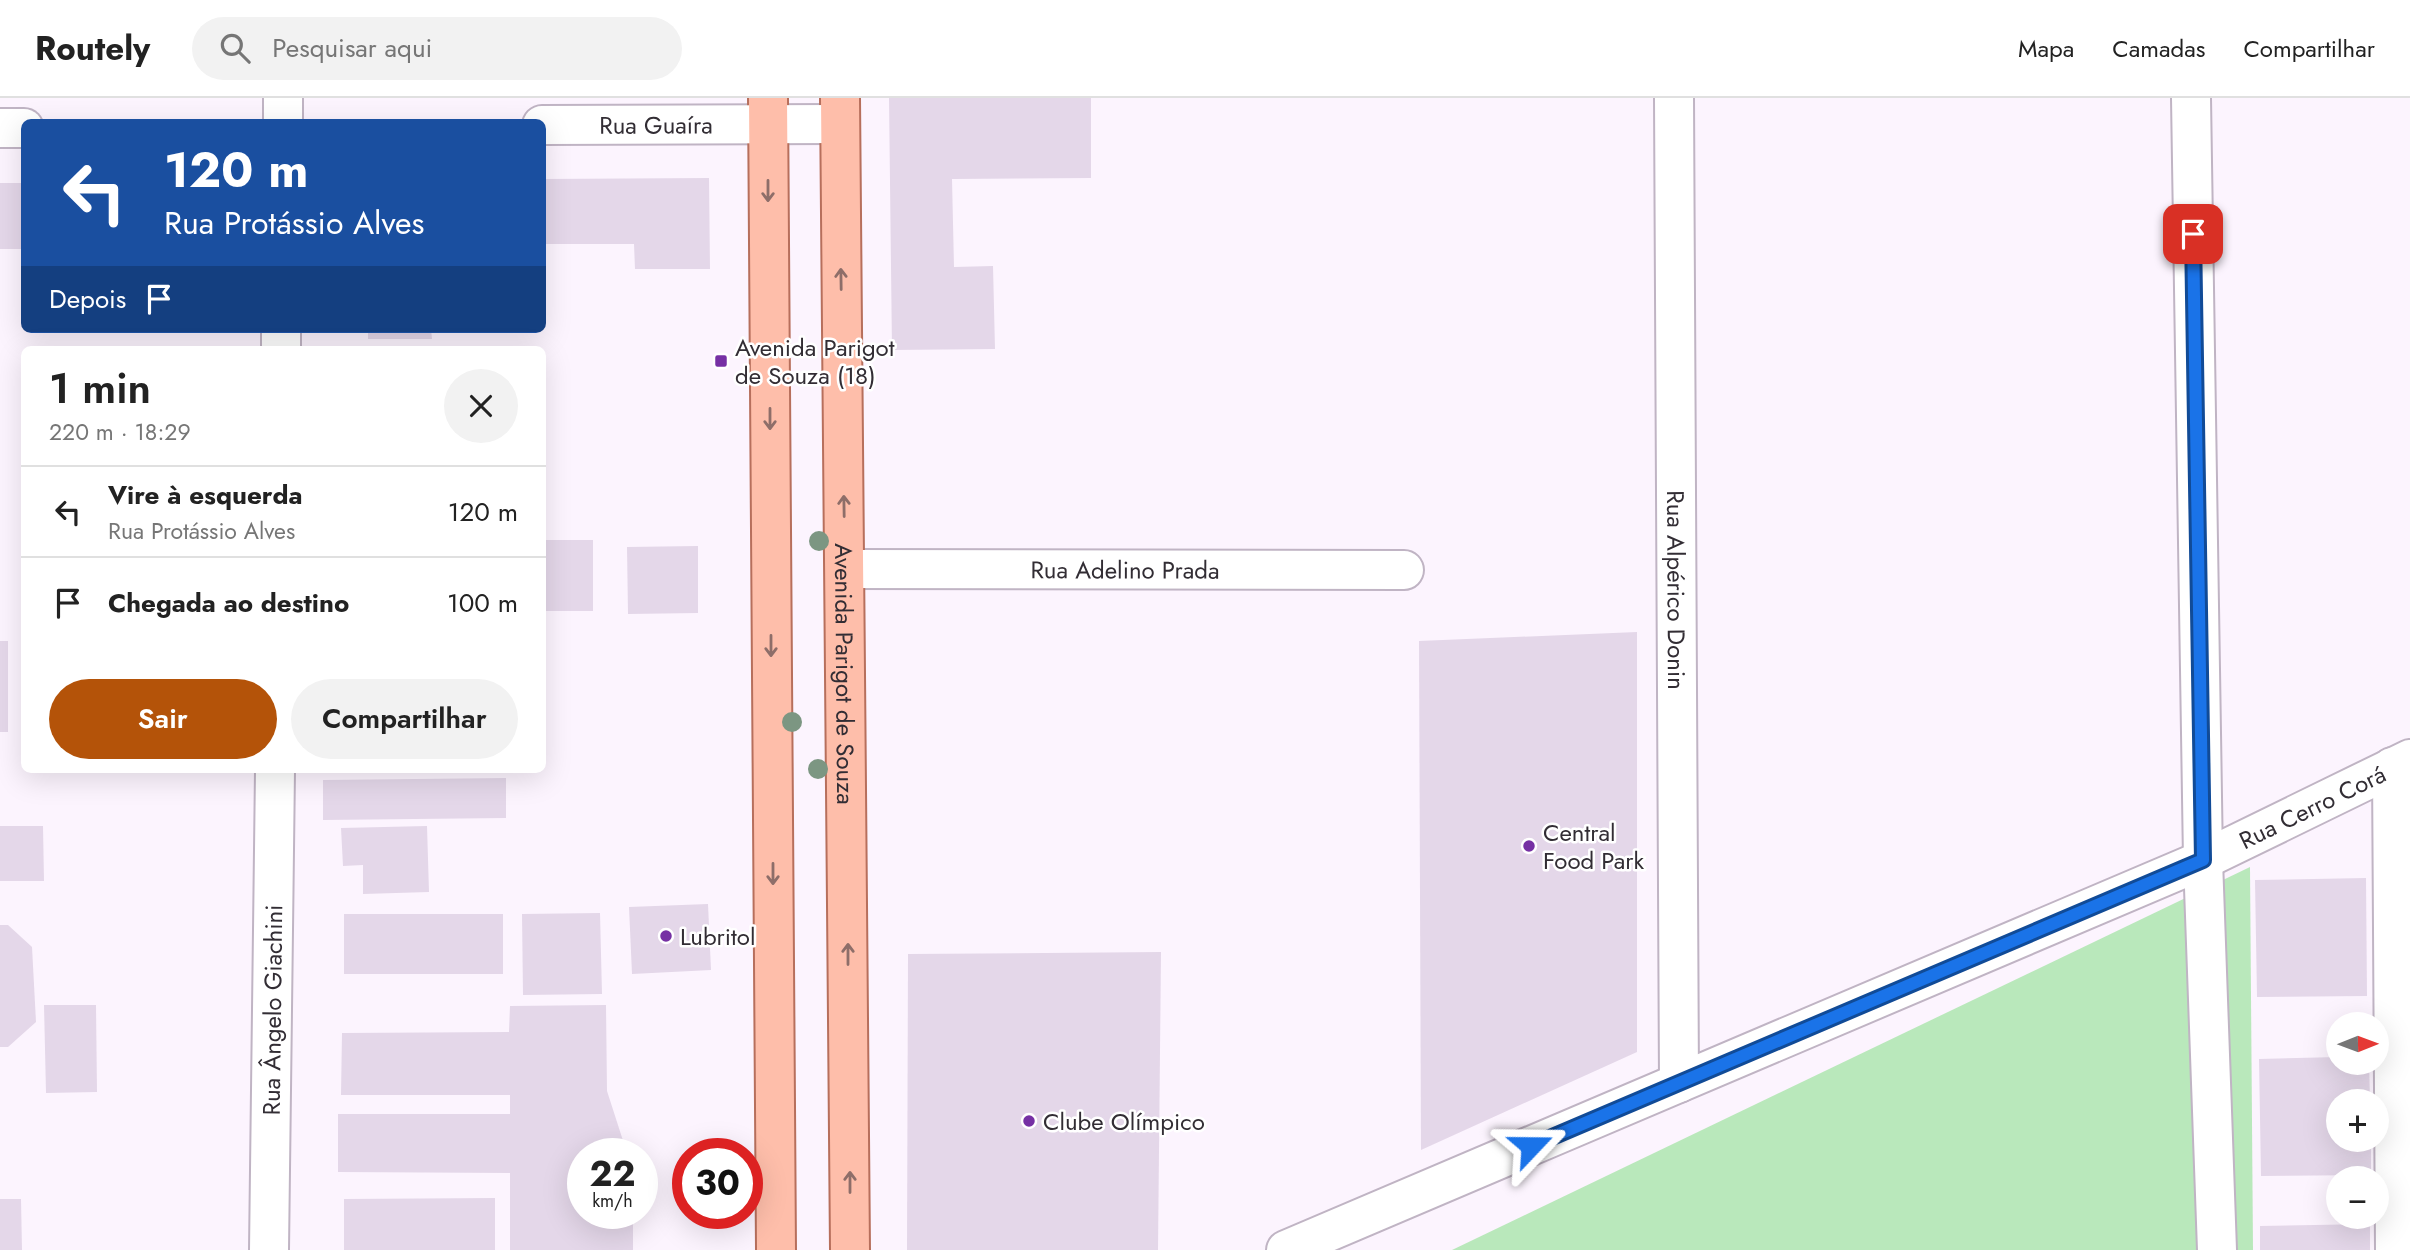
<!DOCTYPE html>
<html lang="pt">
<head>
<meta charset="utf-8">
<style>
  :root { --surface:#fff; --page:#f2f2f2; --text:#222; --muted:#767676; --line:#e0e0e0; --accent:#b45309 }
  body { margin:0; font-family:Jost,sans-serif; background:var(--page); color:var(--text); height:100vh; display:flex; flex-direction:column; font-size:26px; white-space:nowrap }
  * { box-sizing:border-box; margin:0 }
  p { font-size:23px; color:var(--muted) }
  .icon { flex:none; width:38px; height:38px; fill:none; stroke:currentColor; stroke-width:2; stroke-linecap:round; stroke-linejoin:round }
  .map { position:relative; flex:1; overflow:hidden }
  .drawer { position:absolute; left:21px; top:248px; width:525px; height:427px; display:flex; flex-direction:column; background:var(--surface); border-radius:10px; box-shadow:0 7px 28px #0002 }
  .drawer>* { flex:none }
  .hud { position:absolute; left:21px; top:21px; width:525px; height:214px; border-radius:10px; box-shadow:0 7px 28px #0002; background:#1a4fa0; color:#fff; overflow:hidden }
  .needle { width:46px; rotate:89deg }
  .buttons { position:absolute; left:2326px; top:914px; display:grid; gap:14px }
  .buttons a { display:grid; place-items:center; width:63px; height:63px; border-radius:50%; background:var(--surface); box-shadow:0 7px 28px #0002; font-size:35px }
  .speed { position:absolute; left:567px; top:1040px; display:flex; gap:14px; font-size:35px; font-weight:700; text-align:center }
  .speed>* { display:grid; place-content:center; width:91px; height:91px; border-radius:50%; background:var(--surface); box-shadow:0 7px 28px #0002; line-height:1 }
  .speed small { font-size:18px; font-weight:400 }
  .speed .limit { border:10px solid #d22; background:#fff; color:#111 }
  .pin { position:absolute; display:grid; place-items:center; width:60px; height:60px; color:#fff; margin:-30px; border-radius:14px; box-shadow:0 4px 10px #0006 }
  .me { position:absolute; width:77px; margin:-38px; rotate:67deg; stroke-linejoin:round; filter:drop-shadow(0 0 5px #0008) }
  .turn { display:flex; align-items:center; gap:24px; height:147px; padding:0 28px; font-size:32px }
  .turn .icon { width:91px; height:91px; stroke-width:2.5 }
  .turn b { display:block; font-size:49px; line-height:60px }
  .then { display:flex; align-items:center; height:66px; padding:0 28px; background:#0003; gap:14px; font-size:26px }
  .round { display:grid; place-items:center; flex:none; width:74px; height:74px; border-radius:37px; background:var(--page) }
  .summary { display:flex; align-items:center; justify-content:space-between; height:119px; padding:0 28px }
  h1 { font-size:42px; font-weight:600; line-height:52px }
  .primary-button { display:flex; gap:14px; margin-top:auto; padding:14px 28px }
  .primary-button a { flex:1; height:80px; border-radius:42px; background:var(--accent); color:#fff; font-size:28px; font-weight:600; line-height:80px; text-align:center }
  .primary-button a+a { background:var(--page); color:var(--text) }
  ul { padding:0; list-style:none }
  li { display:flex; align-items:center; gap:21px; height:91px; padding:0 28px; border-top:2px solid var(--line) }
  li div { flex:1 }
  li b { display:block; font-size:26px }
  li em { font-style:normal }
  header { display:flex; align-items:center; gap:42px; box-sizing:border-box; height:98px; padding:0 35px; background:var(--surface); border-bottom:2px solid var(--line) }
  header strong { font-size:33px }
  nav { display:flex; gap:38px; margin-inline-start:auto; font-size:24px }
  .search { width:490px; height:63px; background:var(--page); display:flex; align-items:center; gap:18px; box-sizing:border-box; padding:0 24px; border-radius:38px; color:var(--muted); font-size:26px }
  .map>svg:first-child { display:block }
  .green { fill:#b9e8bb }
  .building { fill:#e4d7e9 }
  .lines { fill:none; stroke-linecap:round; stroke-linejoin:round }
  .minor-casing { stroke:#c0b4c4; stroke-width:42 }
  .major-casing { stroke:#b76f5c; stroke-width:42 }
  .minor { stroke:#fff; stroke-width:38 }
  .major { stroke:#febeaa; stroke-width:38 }
  .tree { fill:#7c9682 }
  .oneway { stroke:#8e6e69 }
  .route-casing { stroke:#114b97; stroke-width:18 }
  .route { stroke:#1a73e8; stroke-width:12 }
  .poi-dot { fill:#7630a4; stroke:#fff; stroke-width:2.5 }
  .labels { text-anchor:middle; dominant-baseline:central; stroke-width:5; stroke-linejoin:round; paint-order:stroke }
  .street-label { font-size:24px; fill:#322d34; stroke:#fff }
  .poi-label { font-size:24px; fill:#322d34; stroke:#fff; text-anchor:start }
</style>
</head>
<body>
<header>
<strong>Routely</strong>
<div class="search"><svg class="icon" aria-label="search" viewBox="0 0 24 24"><circle cx="10" cy="10" r="6"/><path d="M15 15l6 6"/></svg>Pesquisar aqui</div>
<nav><a>Mapa</a><a>Camadas</a><a>Compartilhar</a></nav>
</header>
<div class="map">
<svg width="2410" height="1152" viewBox="0 0 2410 1152">
  <rect width="100%" height="100%" fill="#fcf4fe"/>
  <path class="green" d="M 2250,769 L 2253,1152 L 1452,1152 Z"/>
  <g class="building">
    <path d="M 889,0 L 1091,0 L 1091,80 L 952,81 L 954,169 L 993,168 L 995,251 L 892,252 Z"/>
    <path d="M 709,80 L 710,171 L 635,171 L 634,146 L 542,146 L 542,81 Z"/>
    <rect x="0" y="85" width="24" height="66"/>
    <path d="M 368,231 L 431,231 L 432,241 L 368,241 Z"/>
    <rect x="542" y="442" width="51" height="71"/>
    <path d="M 698,448 L 698,515 L 628,516 L 627,449 Z"/>
    <path d="M 1637,534 L 1637,954 L 1421,1052 L 1419,543 Z"/>
    <rect x="0" y="543" width="8" height="91"/>
    <path d="M 506,680 L 506,720 L 323,722 L 323,682 Z"/>
    <path d="M 0,728 L 43,728 L 44,783 L 0,783 Z"/>
    <path d="M 427,728 L 429,794 L 363,796 L 363,767 L 343,768 L 341,730 Z"/>
    <path d="M 2366,780 L 2367,898 L 2257,899 L 2255,782 Z"/>
    <path d="M 708,806 L 711,872 L 632,876 L 629,809 Z"/>
    <path d="M 600,815 L 602,896 L 523,897 L 522,816 Z"/>
    <rect x="344" y="816" width="159" height="60"/>
    <path d="M 0,827 L 8,827 L 32,849 L 36,924 L 8,949 L 0,949 Z"/>
    <path d="M 1161,854 L 1158,1152 L 907,1152 L 908,856 Z"/>
    <path d="M 44,907 L 96,907 L 97,994 L 46,995 Z"/>
    <path d="M 606,907 L 607,993 L 627,1055 L 583,1055 L 583,1115 L 633,1115 L 633,1152 L 510,1152 L 510,1075 L 338,1074 L 338,1016 L 510,1016 L 510,997 L 341,997 L 342,935 L 509,934 L 510,908 Z"/>
    <path d="M 2338,959 L 2338,964 L 2369,964 L 2370,1003 L 2338,1003 L 2338,1041 L 2371,1041 L 2371,1077 L 2261,1078 L 2259,961 Z"/>
    <path d="M 495,1100 L 495,1152 L 344,1152 L 344,1101 Z"/>
    <path d="M 0,1101 L 21,1101 L 22,1152 L 0,1152 Z"/>
    <path d="M 2370,1126 L 2370,1152 L 2260,1152 L 2260,1128 Z"/>
  </g>
  <g class="lines">
    <g class="minor-casing">
      <g id="minor">
        <path id="s1" d="M 1674,0 L 1679,985"/>
        <path d="M 2191,0 L 2203,762 L 2217,1152"/>
        <path d="M 283,24 L 283,0"/>
        <path id="s2" d="M 542,27 L 840,26"/>
        <path d="M 0,30 L 24,30"/>
        <path d="M 281,252 L 281,231"/>
        <path id="s3" d="M 845,471 L 1404,472"/>
        <path d="M 2392,669 L 2395,1152"/>
        <path id="s4" d="M 269,1152 L 275,672"/>
        <path id="s5" d="M 1286,1152 L 2203,762 L 2410,661"/>
      </g>
    </g>
    <g class="major-casing">
      <g id="major">
        <path d="M 768,0 L 776,1152"/>
        <path id="s6" d="M 840,0 L 850,1152"/>
      </g>
    </g>
    <use href="#minor" class="minor"/>
    <use href="#major" class="major"/>
  </g>
  <g class="tree">
    <circle cx="819" cy="443" r="10"/>
    <circle cx="792" cy="624" r="10"/>
    <circle cx="818" cy="671" r="10"/>
  </g>
  <defs><path id="oneway-shaft" d="M-6 0H5M1.5-3L5.5 0L1.5 3" fill="none" stroke-width="1.6" stroke-linecap="round" stroke-linejoin="round" transform="scale(1.75)"/></defs>
  <g class="oneway">
    <use href="#oneway-shaft" transform="translate(768 93) rotate(90)"/>
    <use href="#oneway-shaft" transform="translate(841 181) rotate(-91)"/>
    <use href="#oneway-shaft" transform="translate(770 321) rotate(90)"/>
    <use href="#oneway-shaft" transform="translate(844 408) rotate(-91)"/>
    <use href="#oneway-shaft" transform="translate(771 548) rotate(90)"/>
    <use href="#oneway-shaft" transform="translate(773 776) rotate(90)"/>
    <use href="#oneway-shaft" transform="translate(848 856) rotate(-90)"/>
    <use href="#oneway-shaft" transform="translate(850 1084) rotate(-90)"/>
  </g>
  <g class="lines">
    <g class="route-casing">
      <path id="route" d="M 1531,1048 L 2203,762 L 2193,136"/>
    </g>
    <use href="#route" class="route"/>
  </g>
  <g class="poi-dot">
    <rect x="714" y="256" width="14" height="14" rx="3.5"/>
    <circle cx="1529" cy="748" r="7"/>
    <circle cx="666" cy="838" r="7"/>
    <circle cx="1029" cy="1023" r="7"/>
  </g>
  <g class="labels">
    <g class="street-label">
      <text stroke="none"><textPath href="#s2" startOffset="114">Rua Guaíra</textPath></text>
      <text stroke="none"><textPath href="#s3" startOffset="280">Rua Adelino Prada</textPath></text>
      <text stroke="none"><textPath href="#s1" startOffset="492">Rua Alpérico Donin</textPath></text>
      <text stroke="none"><textPath href="#s6" startOffset="576">Avenida Parigot de Souza</textPath></text>
      <text stroke="none"><textPath href="#s5" startOffset="1118">Rua Cerro Corá</textPath></text>
      <text stroke="none"><textPath href="#s4" startOffset="240">Rua Ângelo Giachini</textPath></text>
    </g>
    <g class="poi-label">
      <text x="735" y="249">Avenida Parigot<tspan x="735" dy="28">de Souza (18)</tspan></text>
      <text x="1543" y="734">Central<tspan x="1543" dy="28">Food Park</tspan></text>
      <text x="680" y="838">Lubritol</text>
      <text x="1043" y="1023">Clube Olímpico</text>
    </g>
  </g>
</svg>
<div class="buttons">
<a><svg class="needle" viewBox="-14 -14 28 28"><path d="M0-13l5 13h-10z" fill="#e53935"/><path d="M0 13l5-13h-10z" fill="#767676"/></svg></a>
<a>+</a>
<a>−</a>
</div>
<div class="speed"><div>22<small>km/h</small></div><div class="limit">30</div></div>
<div class="pin" style="left:2193px;top:136px;background:#d93025"><svg class="icon" aria-label="arrive" viewBox="0 0 24 24"><path d="M6 21V4h12l-3 4 3 4H6"/></svg></div>
<svg class="me" style="left:1531px;top:1048px" viewBox="-20 -20 40 40"><path d="M0-17L14 15 0 8-14 15z" fill="#1a73e8" stroke="#fff" stroke-width="4"/></svg>
<div class="hud">
<div class="turn"><svg class="icon" aria-label="left" viewBox="0 0 24 24"><path d="M17 20v-9H6M10 6l-5 5 5 5"/></svg><div><b>120 m</b>Rua Protássio Alves</div></div>
<div class="then">Depois<svg class="icon" aria-label="arrive" viewBox="0 0 24 24"><path d="M6 21V4h12l-3 4 3 4H6"/></svg></div>
</div>
<section class="drawer">
<div class="summary"><div><h1>1 min</h1><p>220 m · 18:29</p></div><a class="round"><svg class="icon" aria-label="close" viewBox="0 0 24 24"><path d="M6 6l12 12M18 6L6 18"/></svg></a></div>
<ul>
<li><svg class="icon" aria-label="left" viewBox="0 0 24 24"><path d="M17 20v-9H6M10 6l-5 5 5 5"/></svg><div><b>Vire à esquerda</b><p>Rua Protássio Alves</p></div><em>120 m</em></li>
<li><svg class="icon" aria-label="arrive" viewBox="0 0 24 24"><path d="M6 21V4h12l-3 4 3 4H6"/></svg><div><b>Chegada ao destino</b></div><em>100 m</em></li>
</ul>
<div class="primary-button"><a>Sair</a><a>Compartilhar</a></div>
</section>
</div>
</body>
</html>
